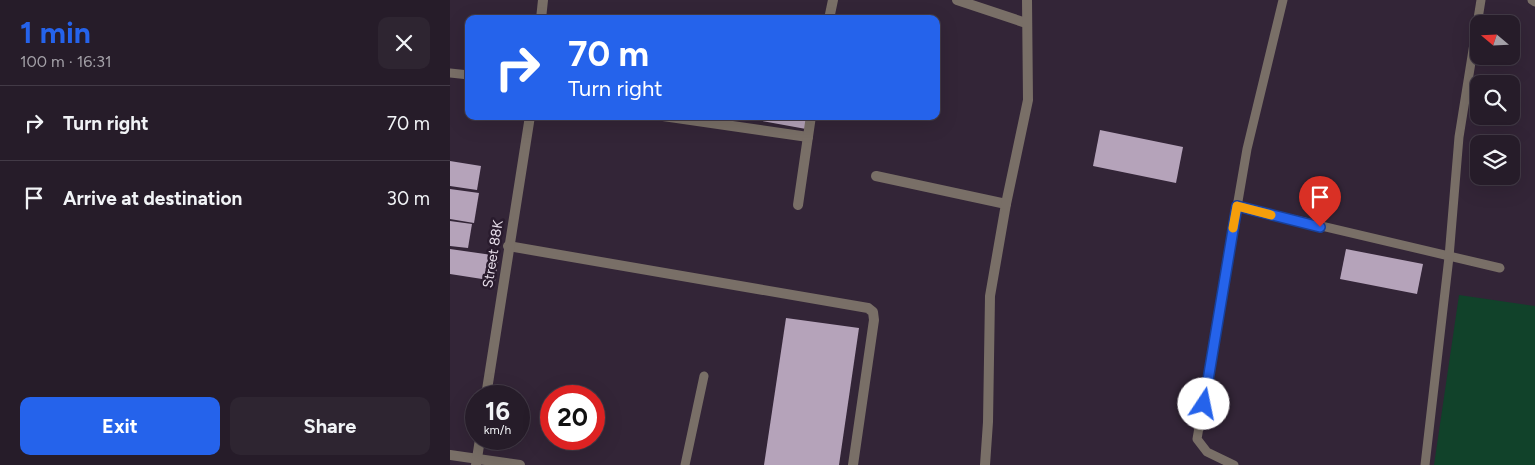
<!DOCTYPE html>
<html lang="en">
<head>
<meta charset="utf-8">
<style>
  :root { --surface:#261c29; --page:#2e2531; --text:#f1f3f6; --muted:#a4a1a8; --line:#423a46; --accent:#2563eb }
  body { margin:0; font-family:Figtree,sans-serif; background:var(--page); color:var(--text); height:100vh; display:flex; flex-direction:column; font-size:19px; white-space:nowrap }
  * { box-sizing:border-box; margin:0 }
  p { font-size:16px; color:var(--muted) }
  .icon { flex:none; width:28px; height:28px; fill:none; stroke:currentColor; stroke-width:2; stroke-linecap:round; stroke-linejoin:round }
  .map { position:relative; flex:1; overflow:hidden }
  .details { display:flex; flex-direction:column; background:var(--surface); width:450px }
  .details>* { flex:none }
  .guide { position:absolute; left:15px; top:15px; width:475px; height:105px; border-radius:10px; box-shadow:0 5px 20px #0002,0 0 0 1px var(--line); background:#2563eb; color:#fff; overflow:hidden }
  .needle { width:32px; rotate:289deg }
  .fabs { position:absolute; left:1020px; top:15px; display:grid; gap:10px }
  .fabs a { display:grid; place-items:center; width:50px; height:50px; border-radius:10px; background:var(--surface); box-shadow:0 5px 20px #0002,0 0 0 1px var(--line); font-size:25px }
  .speed { position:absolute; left:15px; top:385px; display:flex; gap:10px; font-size:25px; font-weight:700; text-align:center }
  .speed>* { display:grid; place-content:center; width:65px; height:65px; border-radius:50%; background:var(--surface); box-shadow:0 5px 20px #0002,0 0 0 1px var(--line); line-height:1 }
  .speed small { font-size:12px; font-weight:400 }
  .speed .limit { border:8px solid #d22; background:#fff; color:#111 }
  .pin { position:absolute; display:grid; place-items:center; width:42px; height:42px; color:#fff; margin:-51px -21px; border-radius:50% 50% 50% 0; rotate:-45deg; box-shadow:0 0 5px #0007 }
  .pin .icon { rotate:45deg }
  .me { position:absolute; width:55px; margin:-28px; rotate:11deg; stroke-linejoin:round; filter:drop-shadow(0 0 4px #0008) }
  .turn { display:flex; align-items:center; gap:18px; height:105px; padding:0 20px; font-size:22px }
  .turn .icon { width:65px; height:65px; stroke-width:2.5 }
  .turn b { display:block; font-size:35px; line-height:42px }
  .round { display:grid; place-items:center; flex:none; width:52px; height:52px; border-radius:10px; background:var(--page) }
  .headline { display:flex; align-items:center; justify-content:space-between; height:85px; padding:0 20px }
  h1 { font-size:30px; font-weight:700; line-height:38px; color:var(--accent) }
  .cta { display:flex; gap:10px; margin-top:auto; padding:10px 20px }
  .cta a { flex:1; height:58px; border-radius:10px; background:var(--accent); color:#fff; font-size:20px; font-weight:700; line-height:58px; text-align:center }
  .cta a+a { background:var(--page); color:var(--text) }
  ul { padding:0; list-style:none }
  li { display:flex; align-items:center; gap:15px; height:75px; padding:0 20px; border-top:1px solid var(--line) }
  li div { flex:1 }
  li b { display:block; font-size:19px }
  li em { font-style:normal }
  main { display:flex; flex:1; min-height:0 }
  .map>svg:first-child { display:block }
  .green { fill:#11422a }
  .building { fill:#b5a3ba }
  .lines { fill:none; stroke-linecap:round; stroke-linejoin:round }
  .service { stroke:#796f67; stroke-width:9 }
  .minor { stroke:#796f67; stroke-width:10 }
  .route-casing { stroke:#184099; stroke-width:12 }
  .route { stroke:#2563eb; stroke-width:9 }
  .slow { stroke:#f59e0b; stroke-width:9 }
  .labels { text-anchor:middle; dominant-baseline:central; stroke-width:5; stroke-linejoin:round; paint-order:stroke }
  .street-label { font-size:14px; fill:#e6dde9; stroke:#291b2d }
</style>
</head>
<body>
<main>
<section class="details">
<div class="headline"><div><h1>1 min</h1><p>100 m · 16:31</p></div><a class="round"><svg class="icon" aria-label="close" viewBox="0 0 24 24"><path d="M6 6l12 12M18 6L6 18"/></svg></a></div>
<ul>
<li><svg class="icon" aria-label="right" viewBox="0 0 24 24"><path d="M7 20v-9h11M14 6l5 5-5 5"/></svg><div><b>Turn right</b></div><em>70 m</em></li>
<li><svg class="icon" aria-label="arrive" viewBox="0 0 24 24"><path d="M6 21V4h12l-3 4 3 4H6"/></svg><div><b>Arrive at destination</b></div><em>30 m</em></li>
</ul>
<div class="cta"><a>Exit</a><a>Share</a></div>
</section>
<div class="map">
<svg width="1085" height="465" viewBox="0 0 1085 465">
  <rect width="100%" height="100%" fill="#332537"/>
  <path class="green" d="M 1009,295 L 1085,306 L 1085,465 L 984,465 Z"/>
  <g class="building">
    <path d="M 285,116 L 358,116 L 356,129 Z"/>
    <path d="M 650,130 L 733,147 L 726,183 L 643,166 Z"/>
    <path d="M 0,161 L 31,166 L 27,190 L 0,186 Z"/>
    <path d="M 0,189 L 29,193 L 24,223 L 0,219 Z"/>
    <path d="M 0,221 L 22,224 L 18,248 L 0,246 Z"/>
    <path d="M 0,249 L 49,256 L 45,281 L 0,274 Z"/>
    <path d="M 896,249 L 973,264 L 967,294 L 890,279 Z"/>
    <path d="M 336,318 L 409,328 L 389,465 L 314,465 Z"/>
  </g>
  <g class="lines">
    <g class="service">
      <path d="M 1082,0 L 1085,2"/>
      <path d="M 0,73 L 19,75"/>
      <path d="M 787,206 L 1050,268"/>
      <path d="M 235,465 L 254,376"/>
      <path d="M 784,465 L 757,452 L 747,439 L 797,149 L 833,0"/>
      <path d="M 975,465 L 999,257 L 1009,137 L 1031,0"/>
    </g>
    <g class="minor">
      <path d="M 507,0 L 576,23"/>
      <path d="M 91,19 L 93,0"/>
      <path d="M 379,19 L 383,0"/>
      <path d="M 213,116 L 358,137"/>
      <path d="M 426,176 L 556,204"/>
      <path d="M 348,205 L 361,116"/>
      <path d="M 58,246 L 418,308 L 423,312 L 424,320 L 403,465"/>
      <path d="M 36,396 L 80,116"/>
      <path d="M 0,455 L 70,465"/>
      <path d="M 26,465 L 30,439"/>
      <path d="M 535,465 L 538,422 L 540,296 L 556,204 L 578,100 L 577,0"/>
    </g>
  </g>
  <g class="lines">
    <g class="route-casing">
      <path id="route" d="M 754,404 L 787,206 L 870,227"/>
    </g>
    <use href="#route" class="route"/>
    <path class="slow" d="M 783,228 L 787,206 L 821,215"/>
  </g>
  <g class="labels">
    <g class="street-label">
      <text transform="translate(43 254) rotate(-81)">Street 88K</text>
    </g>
  </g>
</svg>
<div class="fabs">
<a><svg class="needle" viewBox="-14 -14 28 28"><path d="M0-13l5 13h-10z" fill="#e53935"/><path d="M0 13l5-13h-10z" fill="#a4a1a8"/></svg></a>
<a><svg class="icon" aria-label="search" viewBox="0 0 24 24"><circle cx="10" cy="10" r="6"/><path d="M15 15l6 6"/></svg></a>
<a><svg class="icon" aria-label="layers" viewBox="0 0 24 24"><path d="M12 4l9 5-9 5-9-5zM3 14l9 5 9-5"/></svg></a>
</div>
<div class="speed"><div>16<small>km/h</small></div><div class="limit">20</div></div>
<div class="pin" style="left:870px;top:227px;background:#d93025"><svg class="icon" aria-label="arrive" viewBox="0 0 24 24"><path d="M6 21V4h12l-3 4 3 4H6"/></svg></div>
<svg class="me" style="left:754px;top:404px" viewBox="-20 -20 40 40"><circle r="19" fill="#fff"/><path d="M0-13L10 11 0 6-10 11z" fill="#2563eb"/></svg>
<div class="guide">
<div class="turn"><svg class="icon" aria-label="right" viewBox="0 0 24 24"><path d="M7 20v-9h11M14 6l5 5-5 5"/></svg><div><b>70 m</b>Turn right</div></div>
</div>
</div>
</main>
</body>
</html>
